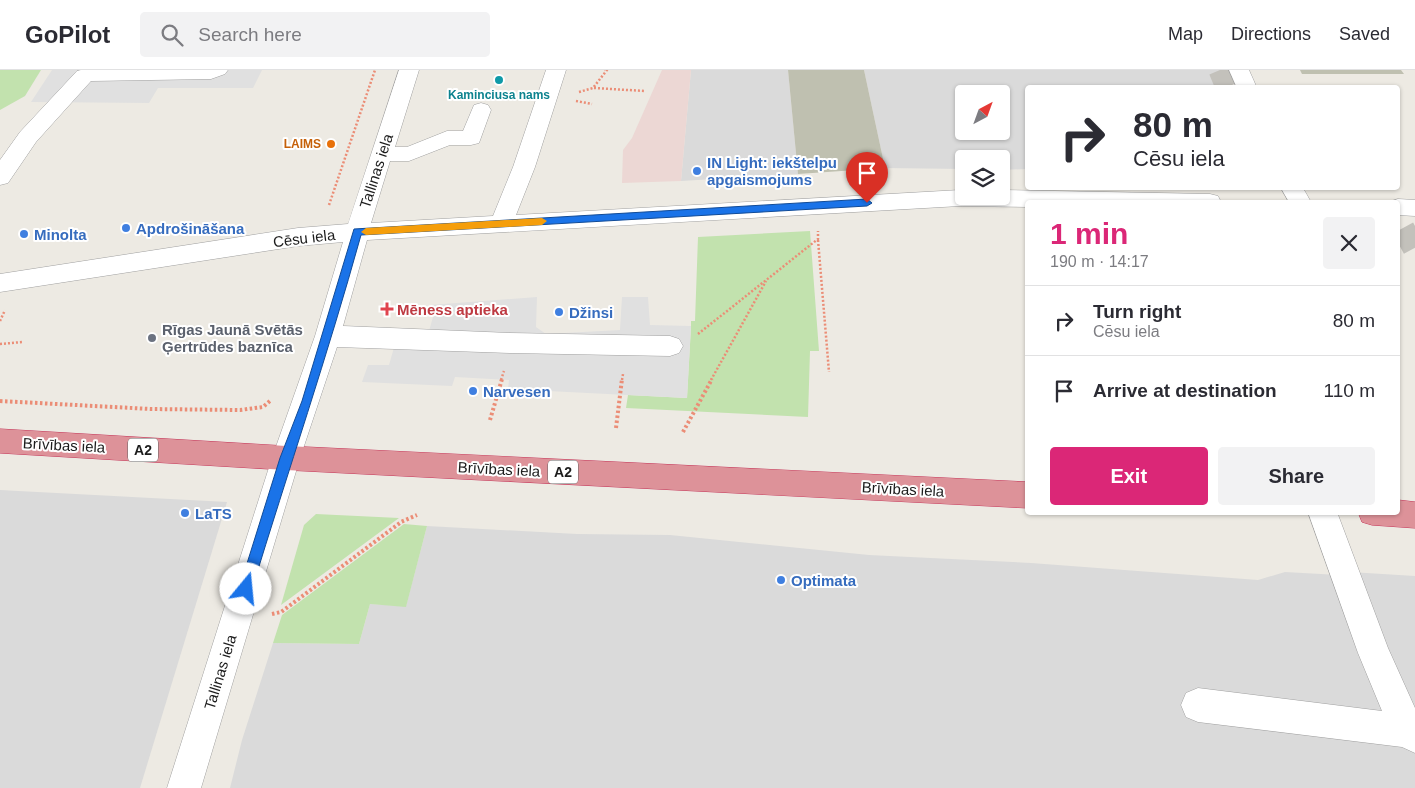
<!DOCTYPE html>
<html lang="en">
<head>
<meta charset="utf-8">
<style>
  :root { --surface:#fff; --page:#f2f2f3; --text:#2b2b33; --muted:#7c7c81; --line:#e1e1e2; --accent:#db2777 }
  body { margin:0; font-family:Helvetica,sans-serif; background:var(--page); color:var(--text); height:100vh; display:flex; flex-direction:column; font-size:19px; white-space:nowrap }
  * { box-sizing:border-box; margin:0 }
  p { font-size:16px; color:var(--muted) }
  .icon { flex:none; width:28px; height:28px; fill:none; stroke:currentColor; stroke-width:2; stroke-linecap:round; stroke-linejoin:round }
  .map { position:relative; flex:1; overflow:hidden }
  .panel { position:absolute; left:1025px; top:130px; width:375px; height:315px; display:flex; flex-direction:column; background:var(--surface); border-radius:5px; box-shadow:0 1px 4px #0004 }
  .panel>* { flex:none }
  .hud { position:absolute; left:1025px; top:15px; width:375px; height:105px; border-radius:5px; box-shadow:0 1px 4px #0004; background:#fff; color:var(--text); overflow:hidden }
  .needle { width:32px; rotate:41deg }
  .controls { position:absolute; left:955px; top:15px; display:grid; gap:10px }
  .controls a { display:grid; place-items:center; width:55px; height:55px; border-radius:5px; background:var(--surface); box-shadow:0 1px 4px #0004; font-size:25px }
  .pin { position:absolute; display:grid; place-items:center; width:42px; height:42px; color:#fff; margin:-51px -21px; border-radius:50% 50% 50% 0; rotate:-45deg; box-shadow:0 0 5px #0007 }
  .pin .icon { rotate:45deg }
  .me { position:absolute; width:55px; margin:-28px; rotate:17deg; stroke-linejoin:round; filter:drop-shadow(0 0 4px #0008) }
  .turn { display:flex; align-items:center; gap:18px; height:105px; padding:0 25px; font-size:22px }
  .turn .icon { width:65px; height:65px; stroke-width:2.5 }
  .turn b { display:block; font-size:35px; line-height:42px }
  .round { display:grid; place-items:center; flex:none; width:52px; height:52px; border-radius:5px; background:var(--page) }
  .summary { display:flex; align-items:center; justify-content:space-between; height:85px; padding:0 25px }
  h1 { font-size:30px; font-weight:600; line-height:38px; color:var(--accent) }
  .action { display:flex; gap:10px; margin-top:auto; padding:10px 25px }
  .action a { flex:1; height:58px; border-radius:5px; background:var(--accent); color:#fff; font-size:20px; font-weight:600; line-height:58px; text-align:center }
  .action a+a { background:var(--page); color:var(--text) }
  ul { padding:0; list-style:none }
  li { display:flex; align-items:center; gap:15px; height:70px; padding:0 25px; border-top:1px solid var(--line) }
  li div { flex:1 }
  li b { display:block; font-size:19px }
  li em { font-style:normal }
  header { display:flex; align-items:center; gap:30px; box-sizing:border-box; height:70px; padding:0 25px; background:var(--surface); border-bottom:1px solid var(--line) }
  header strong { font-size:24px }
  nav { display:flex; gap:28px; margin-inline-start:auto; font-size:18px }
  .search { width:350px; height:45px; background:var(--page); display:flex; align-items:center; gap:12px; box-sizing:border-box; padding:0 18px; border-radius:5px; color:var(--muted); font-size:19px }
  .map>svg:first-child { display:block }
  .residential { fill:#dadada; fill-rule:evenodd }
  .commercial { fill:#ecd7d4 }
  .construction { fill:#bfc0b0 }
  .grass { fill:#c2e2ae }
  .parking { fill:#e0e0e0 }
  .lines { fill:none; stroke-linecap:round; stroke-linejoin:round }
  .minor-tunnel { stroke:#c3c1bb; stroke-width:23; stroke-dasharray:23 11; stroke-linecap:butt }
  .minor-casing { stroke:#a0a0a0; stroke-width:1 }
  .highway-casing { stroke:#c53659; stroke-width:1 }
  .path-far1 { stroke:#eb8d76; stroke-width:2.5; stroke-dasharray:2 2; stroke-linecap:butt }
  .path { stroke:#eb8d76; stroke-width:4; stroke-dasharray:2.5 2.5; stroke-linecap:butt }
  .minor { fill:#fff; fill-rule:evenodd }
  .highway { fill:#dd9299; fill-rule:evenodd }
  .route { fill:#1a73e8; stroke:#114b97 }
  .slow { fill:#f59e0b }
  .culture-dot { fill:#0f9aa8; stroke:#fff; stroke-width:2 }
  .food-dot { fill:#e8710a; stroke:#fff; stroke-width:2 }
  .shop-dot { fill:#3f7fe0; stroke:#fff; stroke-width:2 }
  .health-dot { fill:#e0444e; stroke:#fff; stroke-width:2 }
  .worship-dot { fill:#6b7280; stroke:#fff; stroke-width:2 }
  .labels { text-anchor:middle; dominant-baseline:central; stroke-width:4; stroke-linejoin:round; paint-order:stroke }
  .far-culture-label { font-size:12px; font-weight:bold; fill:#0d838f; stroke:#fff }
  .far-food-label { font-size:12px; font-weight:bold; fill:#c56008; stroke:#fff; text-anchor:end }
  .shield { fill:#fff; stroke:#606060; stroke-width:1 }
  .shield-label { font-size:14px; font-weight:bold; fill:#1c1c1c }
  .shop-label { font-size:15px; font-weight:bold; fill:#366cbe; stroke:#fff; text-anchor:start }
  .street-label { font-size:15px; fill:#1c1c1c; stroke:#fff }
  .health-label { font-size:15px; font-weight:bold; fill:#be3a42; stroke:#fff; text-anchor:start }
  .worship-label { font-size:15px; font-weight:bold; fill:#5b616d; stroke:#fff; text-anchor:start }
</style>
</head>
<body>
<header>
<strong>GoPilot</strong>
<div class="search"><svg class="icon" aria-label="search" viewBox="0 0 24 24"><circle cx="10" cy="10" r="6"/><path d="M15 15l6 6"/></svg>Search here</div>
<nav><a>Map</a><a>Directions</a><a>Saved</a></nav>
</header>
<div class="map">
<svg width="1415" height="718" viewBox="0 0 1415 718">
  <rect width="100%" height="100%" fill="#edeae3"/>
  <g class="residential">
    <path d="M 691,0 L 788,0 L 798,104 L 681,111 Z"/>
    <path d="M 864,0 L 1227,0 L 1234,17 L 1028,18 L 1027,99 L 1001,100 L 1001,89 L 964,89 L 964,99 L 885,98 ZM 964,24 L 1001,24 L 1001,61 L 964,61 Z"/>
    <path d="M 0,420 L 227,432 L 140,718 L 0,718 Z"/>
    <path d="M 427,456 L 577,464 L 670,465 L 869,485 L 1031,493 L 1258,510 L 1285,502 L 1339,505 L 1350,502 L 1415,506 L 1415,718 L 230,718 L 242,670 L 273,573 L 359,574 L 370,534 L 406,536 Z"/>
  </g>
  <path class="commercial" d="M 662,0 L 691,0 L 681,111 L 622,113 L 623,80 L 632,68 Z"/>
  <g class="construction">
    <path d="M 788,0 L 864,0 L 885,98 L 798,104 Z"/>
    <path d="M 1300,0 L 1401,0 L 1404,4 L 1302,4 Z"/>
  </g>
  <g class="grass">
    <path d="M 0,0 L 41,0 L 25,26 L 0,40 Z"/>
    <path d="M 810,161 L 819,281 L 810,281 L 808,347 L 626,338 L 628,325 L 687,328 L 691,256 L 691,251 L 695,251 L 698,167 Z"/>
    <path d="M 316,444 L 399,448 L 281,535 L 304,455 Z"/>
    <path d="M 404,454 L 427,456 L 406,537 L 370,534 L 359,574 L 273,573 L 282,545 Z"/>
  </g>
  <g class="parking">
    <path d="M 52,0 L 262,0 L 253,18 L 158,18 L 149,33 L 31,32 Z"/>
    <path d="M 537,227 L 536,257 L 546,264 L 620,260 L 622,227 L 648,227 L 650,255 L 691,256 L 687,328 L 508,319 L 509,310 L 455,307 L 452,316 L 362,312 L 368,295 L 389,295 L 399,260 L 429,261 L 433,247 L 430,235 Z"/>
  </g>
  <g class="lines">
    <g class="minor-tunnel">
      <path d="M 1220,0 L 1227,17"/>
      <path d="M 1403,158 L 1415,180"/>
    </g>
    <g class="minor-casing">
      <g id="minor">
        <path d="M 81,0 L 228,0 L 225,4 L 211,9 L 91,11 L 36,72 L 8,113 L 0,115 L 0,90 L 20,62 L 77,1 Z"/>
        <path d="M 399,0 L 419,0 L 395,77 L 407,77 L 447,61 L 463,61 L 474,35 L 481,33 L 488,35 L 491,40 L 479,73 L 471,75 L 450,75 L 409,91 L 390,91 L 371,153 L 493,146 L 513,97 L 546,0 L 566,0 L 535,97 L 516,145 L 960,120 L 964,120 L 964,126 L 1001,126 L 1001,120 L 1210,124 L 1218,126 L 1221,132 L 1028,132 L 1028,137 L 960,136 L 367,170 L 343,256 L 510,263 L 670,266 L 679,269 L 683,276 L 679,283 L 670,286 L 510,283 L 337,277 L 300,388 L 201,718 L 167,718 L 272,388 L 315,266 L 343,172 L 298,176 L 0,222 L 0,204 L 298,158 L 348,154 Z"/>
        <path d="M 1229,0 L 1249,0 L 1257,18 L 1237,18 Z"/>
        <path d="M 1281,118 L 1303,118 L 1311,132 L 1289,132 Z"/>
        <path d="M 1398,129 L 1415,130 L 1415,146 L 1398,145 L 1398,132 L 1389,132 Z"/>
        <path d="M 1308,442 L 1337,442 L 1388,578 L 1415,638 L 1415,683 L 1402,677 L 1198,652 L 1186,647 L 1181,635 L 1186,623 L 1198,618 L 1382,641 L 1358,583 Z"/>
      </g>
    </g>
    <g class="highway-casing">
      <g id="highway">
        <path d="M 0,359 L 286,376 L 1028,412 L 1028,438 L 286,400 L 0,383 Z"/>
        <path d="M 1398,430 L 1415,432 L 1415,458 L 1372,455 L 1362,452 L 1358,442 L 1398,442 Z"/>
      </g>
    </g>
    <g class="path-far1">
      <path d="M 594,18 L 645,21"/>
      <path d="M 579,22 L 593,18 L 607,0 L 604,0"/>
      <path d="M 576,31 L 592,34"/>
      <path d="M 329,135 L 375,0"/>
      <path d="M 818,170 L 829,302"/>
      <path d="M 0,251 L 5,240"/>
      <path d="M 698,264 L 818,169 L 818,161"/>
      <path d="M 0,274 L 23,272"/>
      <path d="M 501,310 L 504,301"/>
      <path d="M 622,310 L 623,304"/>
      <path d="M 711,310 L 766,211"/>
    </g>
    <g class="path">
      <path d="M 0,331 L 151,339 L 240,340 L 263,337 L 271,330"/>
      <path d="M 490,350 L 502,309"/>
      <path d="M 616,358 L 622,309"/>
      <path d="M 683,362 L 712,309"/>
      <path d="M 272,544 L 281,542 L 401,452 L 417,445"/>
    </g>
    <use href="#minor" class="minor"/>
    <use href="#highway" class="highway"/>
  </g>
  <path class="route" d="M 867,129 L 872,133 L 867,136 L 361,165 C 328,284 288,401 252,519 L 250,523 L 246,525 L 241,523 L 239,519 L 280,388 L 302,331 L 354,159 Z"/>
  <path class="slow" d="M 542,148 L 547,151 L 542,155 L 366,165 L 361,162 L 366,158 Z"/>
  <circle class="culture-dot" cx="499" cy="10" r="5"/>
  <circle class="food-dot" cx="331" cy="74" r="5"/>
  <g class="shop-dot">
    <circle cx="697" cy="101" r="5"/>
    <circle cx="126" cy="158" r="5"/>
    <circle cx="24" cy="164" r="5"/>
    <circle cx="559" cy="242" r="5"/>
    <circle cx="473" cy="321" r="5"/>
    <circle cx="185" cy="443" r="5"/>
    <circle cx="781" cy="510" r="5"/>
  </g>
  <path class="health-dot" d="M384.5 231.5h5v5h5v5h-5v5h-5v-5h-5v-5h5z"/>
  <circle class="worship-dot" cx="152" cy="268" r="5"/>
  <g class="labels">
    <g class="far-culture-label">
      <text x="499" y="25">Kaminciusa nams</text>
    </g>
    <g class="far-food-label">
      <text x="321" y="74">LAIMS</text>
    </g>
    <g class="shield">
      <rect x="128" y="368.5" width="30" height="23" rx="4"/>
      <rect x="548" y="390.5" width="30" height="23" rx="4"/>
    </g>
    <g class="shield-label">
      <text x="143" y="380">A2</text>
      <text x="563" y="402">A2</text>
    </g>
    <g class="shop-label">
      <text x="707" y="92">IN Light: iekštelpu<tspan x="707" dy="17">apgaismojums</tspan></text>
      <text x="136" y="158">Apdrošināšana</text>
      <text x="34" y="164">Minolta</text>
      <text x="569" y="242">Džinsi</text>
      <text x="483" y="321">Narvesen</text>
      <text x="195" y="443">LaTS</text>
      <text x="791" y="510">Optimata</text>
    </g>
    <g class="street-label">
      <text transform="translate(376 101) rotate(-72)">Tallinas iela</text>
      <text transform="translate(304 168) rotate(-7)">Cēsu iela</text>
      <text transform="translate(64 375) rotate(3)">Brīvības iela</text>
      <text transform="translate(499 399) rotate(3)">Brīvības iela</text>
      <text transform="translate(903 419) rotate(3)">Brīvības iela</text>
      <text transform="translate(220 602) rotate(-73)">Tallinas iela</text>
    </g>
    <g class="health-label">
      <text x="397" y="239">Mēness aptieka</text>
    </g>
    <g class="worship-label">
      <text x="162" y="259">Rīgas Jaunā Svētās<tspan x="162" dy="17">Ģertrūdes baznīca</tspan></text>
    </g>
  </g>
</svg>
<div class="controls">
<a><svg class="needle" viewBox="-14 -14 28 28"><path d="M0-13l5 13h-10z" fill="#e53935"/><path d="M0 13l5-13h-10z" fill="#7c7c81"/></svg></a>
<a><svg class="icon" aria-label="layers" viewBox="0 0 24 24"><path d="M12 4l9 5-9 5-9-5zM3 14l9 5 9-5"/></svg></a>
</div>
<div class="pin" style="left:867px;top:133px;background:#d93025"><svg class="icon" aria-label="arrive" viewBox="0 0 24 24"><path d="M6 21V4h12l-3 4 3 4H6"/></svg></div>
<svg class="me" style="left:246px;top:519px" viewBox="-20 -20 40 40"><circle r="19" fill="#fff"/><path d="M0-13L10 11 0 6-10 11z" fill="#1a73e8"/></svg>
<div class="hud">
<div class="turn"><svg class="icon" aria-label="right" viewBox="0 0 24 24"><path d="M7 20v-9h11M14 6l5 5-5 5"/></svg><div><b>80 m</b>Cēsu iela</div></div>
</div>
<section class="panel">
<div class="summary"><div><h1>1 min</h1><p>190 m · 14:17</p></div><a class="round"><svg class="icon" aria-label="close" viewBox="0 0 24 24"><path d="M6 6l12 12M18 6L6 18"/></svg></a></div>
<ul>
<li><svg class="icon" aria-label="right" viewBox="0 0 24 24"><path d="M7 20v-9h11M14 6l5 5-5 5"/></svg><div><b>Turn right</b><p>Cēsu iela</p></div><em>80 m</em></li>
<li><svg class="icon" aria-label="arrive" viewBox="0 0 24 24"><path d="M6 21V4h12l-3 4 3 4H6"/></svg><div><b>Arrive at destination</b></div><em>110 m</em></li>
</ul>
<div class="action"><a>Exit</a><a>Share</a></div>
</section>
</div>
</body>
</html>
